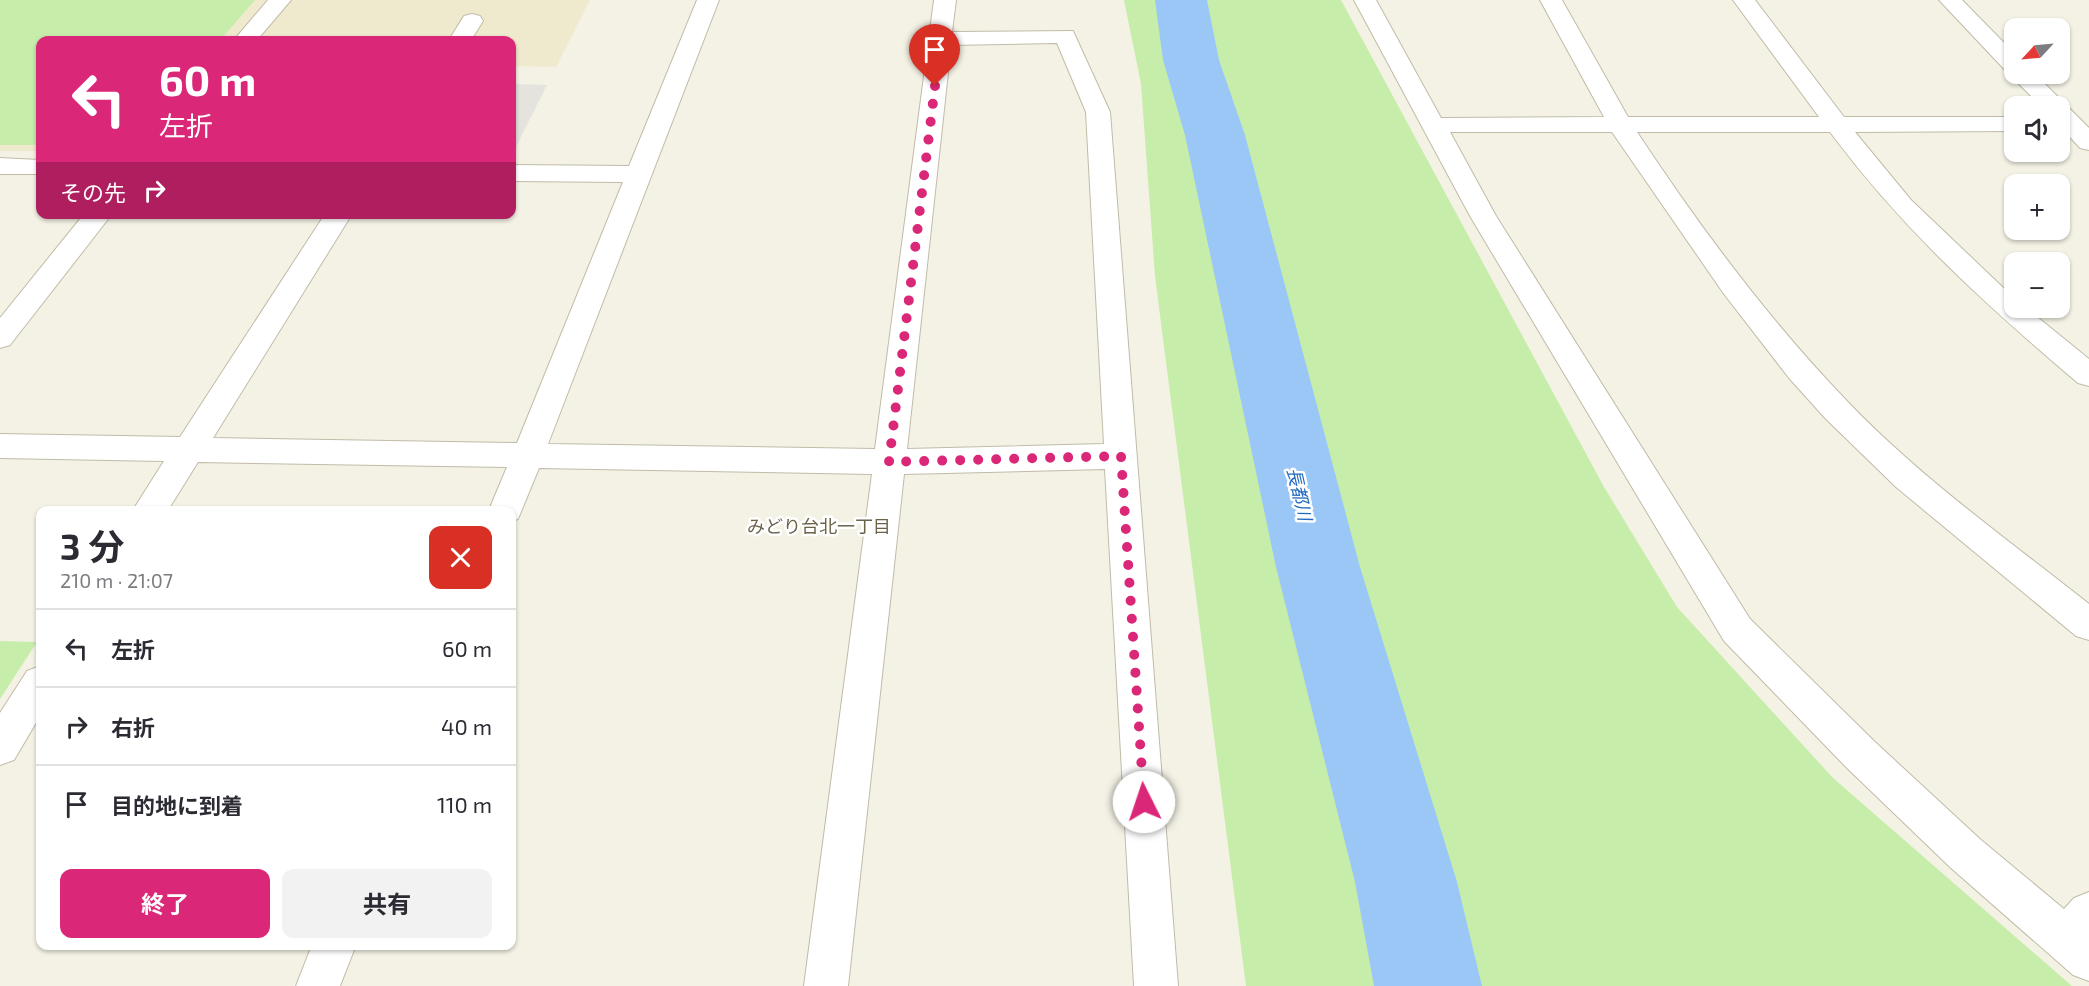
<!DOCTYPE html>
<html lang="ja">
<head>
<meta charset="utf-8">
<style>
  :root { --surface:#fff; --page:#f2f2f3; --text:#2b2b33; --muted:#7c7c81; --line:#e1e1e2; --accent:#db2777 }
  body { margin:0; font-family:"Exo 2","Noto Sans JP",sans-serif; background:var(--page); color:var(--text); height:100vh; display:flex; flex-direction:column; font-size:22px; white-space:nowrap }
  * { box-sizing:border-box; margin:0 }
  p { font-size:20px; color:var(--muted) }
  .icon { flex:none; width:33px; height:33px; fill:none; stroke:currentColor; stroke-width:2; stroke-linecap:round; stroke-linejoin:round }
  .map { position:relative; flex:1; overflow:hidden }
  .panel { position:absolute; left:36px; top:506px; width:480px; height:444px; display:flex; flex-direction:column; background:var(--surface); border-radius:12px; box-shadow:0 2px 4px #0004 }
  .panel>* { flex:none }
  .hud { position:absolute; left:36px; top:36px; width:480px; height:183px; border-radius:12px; box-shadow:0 2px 4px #0004; background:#db2777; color:#fff; overflow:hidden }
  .needle { width:39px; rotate:244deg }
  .buttons { position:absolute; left:2004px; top:18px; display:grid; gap:12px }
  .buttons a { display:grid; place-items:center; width:66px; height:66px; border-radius:12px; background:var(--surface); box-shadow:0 2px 4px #0004; font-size:30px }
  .pin { position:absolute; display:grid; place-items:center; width:51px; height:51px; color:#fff; margin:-62px -26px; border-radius:50% 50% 50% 0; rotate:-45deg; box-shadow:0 0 6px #0007 }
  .pin .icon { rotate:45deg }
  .me { position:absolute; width:66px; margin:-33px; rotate:356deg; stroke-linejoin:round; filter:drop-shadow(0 0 4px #0008) }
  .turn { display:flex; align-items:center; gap:21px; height:126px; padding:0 24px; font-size:27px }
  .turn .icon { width:78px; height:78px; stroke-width:2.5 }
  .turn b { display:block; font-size:42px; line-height:51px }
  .then { display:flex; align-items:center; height:57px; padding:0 24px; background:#0003; gap:12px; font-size:22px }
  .round { display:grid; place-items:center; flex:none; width:63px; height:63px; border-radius:12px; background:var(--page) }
  .headline { display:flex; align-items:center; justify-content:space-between; height:102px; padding:0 24px }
  h1 { font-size:36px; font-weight:700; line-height:45px }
  .cta { display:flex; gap:12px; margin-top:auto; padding:12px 24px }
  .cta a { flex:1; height:69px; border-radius:12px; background:var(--accent); color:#fff; font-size:24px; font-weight:700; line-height:69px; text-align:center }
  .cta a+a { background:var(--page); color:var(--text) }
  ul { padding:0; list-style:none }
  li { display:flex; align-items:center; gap:18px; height:78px; padding:0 24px; border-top:2px solid var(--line) }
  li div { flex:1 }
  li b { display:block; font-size:22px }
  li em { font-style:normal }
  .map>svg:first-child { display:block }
  .education { fill:#efeace }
  .green { fill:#c7edaa }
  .parking { fill:#e5e3de }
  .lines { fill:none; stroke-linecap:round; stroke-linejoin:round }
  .river { fill:#9bc7f7; fill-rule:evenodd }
  .minor-casing { stroke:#c1bba7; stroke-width:2 }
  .minor { fill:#fff; fill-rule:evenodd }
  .route { stroke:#db2777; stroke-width:10; stroke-dasharray:0 18 }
  .labels { text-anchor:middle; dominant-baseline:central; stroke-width:5; stroke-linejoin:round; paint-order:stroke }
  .water-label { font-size:18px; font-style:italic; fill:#226abf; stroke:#fff }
  .neighbourhood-label { font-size:18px; fill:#6c624a; stroke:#fff }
</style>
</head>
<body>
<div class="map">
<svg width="2089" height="986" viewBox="0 0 2089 986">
  <rect width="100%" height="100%" fill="#f4f2e5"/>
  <path class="education" d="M 0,0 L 590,0 L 556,67 L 512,66 L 512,40 L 40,40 L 40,151 L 0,151 Z"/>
  <g class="green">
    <path d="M 0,0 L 255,0 L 220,40 L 40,40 L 40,145 L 0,145 Z"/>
    <path d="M 1124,0 L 1341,0 L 1604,487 L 1677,607 L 1833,778 L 2072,986 L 1246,986 L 1155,276 L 1141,84 Z"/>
    <path d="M 0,641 L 37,642 L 0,699 Z"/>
  </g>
  <path class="parking" d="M 512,84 L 547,85 L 512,155 Z"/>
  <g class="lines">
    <path class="river" d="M 1155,0 L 1207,0 L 1219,60 L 1245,135 L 1360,567 L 1457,882 L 1482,986 L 1374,986 L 1355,882 L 1276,567 L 1185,135 L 1163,60 Z"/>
    <g class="minor-casing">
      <g id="minor">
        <path d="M 268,0 L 291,0 L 257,40 L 234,40 Z"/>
        <path d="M 697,0 L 719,0 L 548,444 L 875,449 L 934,0 L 956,0 L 952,32 L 1073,31 L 1110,112 L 1178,986 L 1134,986 L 1105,469 L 904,474 L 848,986 L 804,986 L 872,474 L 539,468 L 518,519 L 512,521 L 512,510 L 489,510 L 507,467 L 198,462 L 168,510 L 133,510 L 164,461 L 0,458 L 0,434 L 180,437 L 325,214 L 352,214 L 213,438 L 517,443 L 623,182 L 512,181 L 512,165 L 629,166 ZM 1057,43 L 1086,112 L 1104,444 L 907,449 L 951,45 Z"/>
        <path d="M 1354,0 L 1376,0 L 1441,118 L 1604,117 L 1540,0 L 1562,0 L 1628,117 L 1819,117 L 1733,0 L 1755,0 L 1844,117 L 2014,117 L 2014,131 L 1855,132 L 1911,200 L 2014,298 L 2014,308 L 2026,308 L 2089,359 L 2089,386 L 2078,383 C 1985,304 1903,230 1830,132 L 1637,132 C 1699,226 1768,319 1846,400 C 1918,476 2007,539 2089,604 L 2089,640 L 2076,636 L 1896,487 L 1825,418 L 1789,378 L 1724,294 L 1612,132 L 1450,132 L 1496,216 L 1750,619 L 1875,742 L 1981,840 L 2064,909 L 2074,898 L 2089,892 L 2089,981 L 2073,975 L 1951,868 L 1847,768 L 1724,641 L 1470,216 Z"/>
        <path d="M 1939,0 L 1962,0 L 2014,53 L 2014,74 L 2035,74 L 2089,128 L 2089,150 L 2080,148 L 2060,126 L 2060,106 L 2041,106 L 2014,79 L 2012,72 L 2006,71 Z"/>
        <path d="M 472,14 L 480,16 L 483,21 L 471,40 L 449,40 L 464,16 Z"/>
        <path d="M 0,158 L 40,160 L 40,174 L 0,174 Z"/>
        <path d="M 84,214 L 112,214 L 10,345 L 0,348 L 0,318 Z"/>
        <path d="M 40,666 L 40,716 L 14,760 L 0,765 L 0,713 L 27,671 Z"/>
        <path d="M 312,945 L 356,945 L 340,986 L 296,986 Z"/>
      </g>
    </g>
    <use href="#minor" class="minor"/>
  </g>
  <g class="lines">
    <path class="route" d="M 935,86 L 889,462 L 1121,456 L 1144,802"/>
  </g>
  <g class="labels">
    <g class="water-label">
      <text transform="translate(1300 494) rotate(77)">長都川</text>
    </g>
    <g class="neighbourhood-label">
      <text x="819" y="526">みどり台北一丁目</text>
    </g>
  </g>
</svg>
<div class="buttons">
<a><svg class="needle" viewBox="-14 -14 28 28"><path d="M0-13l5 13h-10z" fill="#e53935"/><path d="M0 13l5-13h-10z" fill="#7c7c81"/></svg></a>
<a><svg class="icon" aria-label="sound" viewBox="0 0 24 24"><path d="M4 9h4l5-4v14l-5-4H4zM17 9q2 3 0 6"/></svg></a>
<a>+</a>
<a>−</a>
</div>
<div class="pin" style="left:935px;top:86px;background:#d93025"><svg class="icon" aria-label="arrive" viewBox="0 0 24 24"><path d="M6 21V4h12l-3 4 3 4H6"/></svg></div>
<svg class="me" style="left:1144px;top:802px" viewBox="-20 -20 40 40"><circle r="19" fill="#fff"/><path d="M0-13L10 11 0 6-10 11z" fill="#db2777"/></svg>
<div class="hud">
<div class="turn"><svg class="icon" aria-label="left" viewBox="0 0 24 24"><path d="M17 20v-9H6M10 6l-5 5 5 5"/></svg><div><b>60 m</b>左折</div></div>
<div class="then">その先<svg class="icon" aria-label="right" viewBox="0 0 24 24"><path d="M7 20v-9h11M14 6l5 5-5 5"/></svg></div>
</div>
<section class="panel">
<div class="headline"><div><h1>3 分</h1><p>210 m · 21:07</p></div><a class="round" style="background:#d93025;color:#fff"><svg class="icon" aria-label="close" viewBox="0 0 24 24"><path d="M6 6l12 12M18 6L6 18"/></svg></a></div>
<ul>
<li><svg class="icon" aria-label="left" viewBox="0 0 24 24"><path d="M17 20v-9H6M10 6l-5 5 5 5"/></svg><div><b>左折</b></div><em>60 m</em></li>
<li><svg class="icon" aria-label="right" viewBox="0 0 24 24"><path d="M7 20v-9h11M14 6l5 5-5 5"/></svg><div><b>右折</b></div><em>40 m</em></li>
<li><svg class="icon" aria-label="arrive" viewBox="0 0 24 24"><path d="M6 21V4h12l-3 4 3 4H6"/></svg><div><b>目的地に到着</b></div><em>110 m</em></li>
</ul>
<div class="cta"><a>終了</a><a>共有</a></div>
</section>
</div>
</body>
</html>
